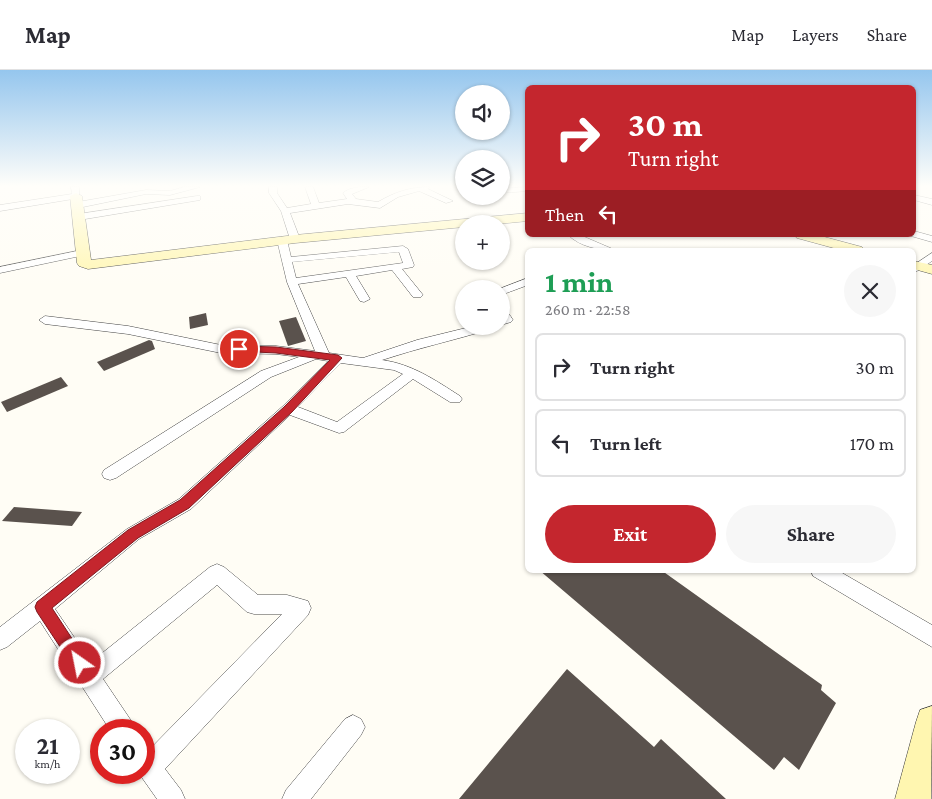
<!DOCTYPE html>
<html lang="en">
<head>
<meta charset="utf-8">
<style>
  :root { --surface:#fff; --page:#f7f7f7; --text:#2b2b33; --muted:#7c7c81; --line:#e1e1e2; --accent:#c4262e }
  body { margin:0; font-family:"Crimson Pro",serif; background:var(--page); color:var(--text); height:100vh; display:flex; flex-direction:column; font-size:19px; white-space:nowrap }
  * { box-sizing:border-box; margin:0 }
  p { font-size:16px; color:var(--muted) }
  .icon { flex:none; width:28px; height:28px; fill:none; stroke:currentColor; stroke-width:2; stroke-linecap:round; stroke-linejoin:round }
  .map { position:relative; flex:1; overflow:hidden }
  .drawer { position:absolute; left:525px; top:178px; width:391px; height:325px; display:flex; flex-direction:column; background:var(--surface); border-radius:8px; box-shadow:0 1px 4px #0004 }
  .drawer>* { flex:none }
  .top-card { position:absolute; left:525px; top:15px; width:391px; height:152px; border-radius:8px; box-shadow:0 1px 4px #0004; background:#c4262e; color:#fff; overflow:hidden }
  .fabs { position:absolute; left:455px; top:15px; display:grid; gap:10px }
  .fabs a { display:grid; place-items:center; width:55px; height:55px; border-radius:50%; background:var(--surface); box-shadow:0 1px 4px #0004; font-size:25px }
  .speed { position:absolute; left:15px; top:649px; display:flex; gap:10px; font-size:25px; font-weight:700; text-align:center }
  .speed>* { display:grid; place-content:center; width:65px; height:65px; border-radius:50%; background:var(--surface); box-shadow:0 1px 4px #0004; line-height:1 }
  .speed small { font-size:12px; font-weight:400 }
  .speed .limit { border:8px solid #d22; background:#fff; color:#111 }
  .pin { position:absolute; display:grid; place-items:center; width:42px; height:42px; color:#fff; margin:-21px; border:2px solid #fff; border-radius:50%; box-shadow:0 1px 5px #0007 }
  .me { position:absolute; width:55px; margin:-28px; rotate:327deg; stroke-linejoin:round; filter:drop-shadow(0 0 4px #0008) }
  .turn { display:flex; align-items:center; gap:18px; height:105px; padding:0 20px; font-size:22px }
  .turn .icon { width:65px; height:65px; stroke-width:2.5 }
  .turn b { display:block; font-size:35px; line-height:42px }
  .then { display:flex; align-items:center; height:48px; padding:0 20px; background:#0003; gap:10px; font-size:19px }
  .round { display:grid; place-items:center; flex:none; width:52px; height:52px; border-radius:26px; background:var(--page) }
  .headline { display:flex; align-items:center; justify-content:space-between; height:85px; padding:0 20px }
  h1 { font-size:30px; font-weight:700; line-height:38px; color:#1e9e55 }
  .button { display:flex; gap:10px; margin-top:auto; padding:10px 20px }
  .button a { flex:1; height:58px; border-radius:30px; background:var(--accent); color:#fff; font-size:20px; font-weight:700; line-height:58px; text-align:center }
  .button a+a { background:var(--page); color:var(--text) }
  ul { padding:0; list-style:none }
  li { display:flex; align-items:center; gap:15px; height:68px; margin:0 10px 8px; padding:0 10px; border:2px solid var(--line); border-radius:8px }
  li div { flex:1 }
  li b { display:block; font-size:19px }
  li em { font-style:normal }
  header { display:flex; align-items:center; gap:30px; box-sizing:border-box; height:70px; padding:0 25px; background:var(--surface); border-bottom:1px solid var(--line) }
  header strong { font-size:24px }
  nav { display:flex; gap:28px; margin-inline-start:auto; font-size:18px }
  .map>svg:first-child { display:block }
  .building { fill:#5a524d }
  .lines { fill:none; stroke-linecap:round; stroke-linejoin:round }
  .street-casing { stroke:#444; stroke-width:1 }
  .secondary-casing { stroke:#333; stroke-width:1 }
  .street { fill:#fff; fill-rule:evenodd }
  .secondary { fill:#fff6b0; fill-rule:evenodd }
  .route { fill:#c4262e; stroke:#7f191e }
</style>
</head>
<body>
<header>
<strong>Map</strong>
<nav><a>Map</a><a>Layers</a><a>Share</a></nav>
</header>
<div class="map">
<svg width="932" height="729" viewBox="0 0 932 729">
  <rect width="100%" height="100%" fill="#fffdf5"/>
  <g class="building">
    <path d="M 206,243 L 208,255 L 190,259 L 189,247 Z"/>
    <path d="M 296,247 L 306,271 L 288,276 L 279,251 Z"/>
    <path d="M 149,270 L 152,271 L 155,279 L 104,301 L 97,292 Z"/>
    <path d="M 61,307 L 68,316 L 7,342 L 1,332 Z"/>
    <path d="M 14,437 L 82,442 L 72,456 L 2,451 Z"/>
    <path d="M 539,500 L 661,500 L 822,615 L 821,620 L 836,633 L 799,700 L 784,687 L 774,700 Z"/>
    <path d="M 567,599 L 654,677 L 661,669 L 726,729 L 459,729 Z"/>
  </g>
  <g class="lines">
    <g class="street-casing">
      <g id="street">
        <path d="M 71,117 L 79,117 L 79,128 L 0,141 L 0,135 L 72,124 Z"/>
        <path d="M 184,117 L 200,117 L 170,125 L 146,124 L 78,138 L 74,135 L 78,132 L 146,120 L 170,121 Z"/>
        <path d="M 269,117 L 277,117 L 277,123 L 287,138 L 311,134 L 305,117 L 313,117 L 319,133 L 347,129 L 343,123 C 350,117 360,117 369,117 L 352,124 L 356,129 L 378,132 C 395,122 410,117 430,117 L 428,119 L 453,131 L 446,133 L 419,121 L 398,127 L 380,138 L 348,134 L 290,143 L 300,169 L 295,172 L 290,169 L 281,141 L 269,123 Z"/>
        <path d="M 528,117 L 528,121 L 501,123 L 501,119 Z"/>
        <path d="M 914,125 L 932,129 L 932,135 L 914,130 Z"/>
        <path d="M 197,126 L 200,126 L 200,130 L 79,150 L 75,147 L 79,144 Z"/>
        <path d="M 914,161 L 932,166 L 932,172 L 911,166 L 914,165 Z"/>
        <path d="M 568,165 L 580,165 L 615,180 C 598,180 581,177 568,165 Z"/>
        <path d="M 282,167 L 287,170 L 291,187 L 403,176 L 408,179 L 414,195 L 413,197 L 402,199 L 423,225 L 421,227 L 413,227 L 392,200 L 356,206 L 370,229 L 364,232 L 360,231 L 346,207 L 298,214 L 329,283 L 363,288 L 417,270 L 474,256 L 493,256 L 491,259 C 455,270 418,278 382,290 C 412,294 435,310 460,326 L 462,329 L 460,332 L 450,332 L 413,309 L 344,362 L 339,363 L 290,345 L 191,439 L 139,469 L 55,539 L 91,592 L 210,497 L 217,494 L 224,497 L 258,525 L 287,525 L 308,531 L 311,538 L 308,545 L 165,699 L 181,720 L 185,729 L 157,729 L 138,702 L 144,702 L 144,678 L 149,680 L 282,544 L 254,544 L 247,542 L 217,515 L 103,609 L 132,652 L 136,660 L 110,660 L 40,551 L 7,577 L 0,580 L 0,557 L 127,459 L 179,429 L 283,336 L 328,291 L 316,289 L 271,307 L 116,408 L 110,410 L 104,408 L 102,404 L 104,400 L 261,301 L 299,287 L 276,284 L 221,283 L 128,264 L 45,254 L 39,250 L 45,246 L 128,256 L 221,275 L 276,276 L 315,281 L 287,212 L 277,170 ZM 399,182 L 403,193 L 296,208 L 292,192 ZM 341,293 L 394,300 L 403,304 L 337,352 L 298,337 Z"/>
        <path d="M 82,180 L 87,183 L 85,185 L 0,203 L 0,197 Z"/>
        <path d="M 932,183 L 932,191 L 914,203 L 914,195 Z"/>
        <path d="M 528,208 L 528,215 L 501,225 L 501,219 L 499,219 Z"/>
        <path d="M 501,240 C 507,241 510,245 513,250 L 511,252 L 501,255 Z"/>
        <path d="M 811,500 L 837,500 L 932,555 L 932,577 L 813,506 Z"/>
        <path d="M 353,645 L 361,649 L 365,657 L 361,665 L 311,729 L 282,729 L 286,720 L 345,649 Z"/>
      </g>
    </g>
    <g class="secondary-casing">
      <g id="secondary">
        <path d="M 76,123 L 82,126 L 91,190 L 295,165 L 528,143 L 528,151 L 497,154 L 464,154 L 464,157 L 295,173 L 88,199 L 79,196 L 77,193 L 70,126 Z"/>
        <path d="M 795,165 L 817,165 L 862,177 L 864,180 L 841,180 L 797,168 Z"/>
        <path d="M 914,191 L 932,195 L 932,204 L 914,199 Z"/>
        <path d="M 932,636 L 931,729 L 895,729 L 916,652 L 920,640 Z"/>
      </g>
    </g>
    <use href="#street" class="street"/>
    <use href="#secondary" class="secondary"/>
  </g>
  <linearGradient id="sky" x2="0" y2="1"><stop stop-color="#95c6ee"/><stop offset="0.53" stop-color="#fffefa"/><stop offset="1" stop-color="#fffefa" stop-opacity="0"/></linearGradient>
  <rect width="932" height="219" fill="url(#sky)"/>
  <path class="route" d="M 239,276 L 276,277 L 338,285 L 342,288 L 292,342 L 189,438 L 138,468 L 52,538 L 88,593 L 85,598 L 80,601 L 74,598 L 37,542 L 35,537 L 37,532 L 128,460 L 180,430 L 284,337 L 330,290 L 276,283 L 236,281 L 234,279 Z"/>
</svg>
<div class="fabs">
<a><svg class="icon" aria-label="sound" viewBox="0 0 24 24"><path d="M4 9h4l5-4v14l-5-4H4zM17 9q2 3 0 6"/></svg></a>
<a><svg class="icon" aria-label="layers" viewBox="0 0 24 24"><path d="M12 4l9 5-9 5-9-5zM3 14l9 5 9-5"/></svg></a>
<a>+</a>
<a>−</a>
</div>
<div class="speed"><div>21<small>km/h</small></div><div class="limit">30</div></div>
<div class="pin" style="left:239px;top:279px;background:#d93025"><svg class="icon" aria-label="arrive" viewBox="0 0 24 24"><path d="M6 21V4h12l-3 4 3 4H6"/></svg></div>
<svg class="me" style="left:80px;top:593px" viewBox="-20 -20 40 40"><circle r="17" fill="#c4262e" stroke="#fff" stroke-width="3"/><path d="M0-11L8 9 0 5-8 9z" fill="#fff"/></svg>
<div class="top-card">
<div class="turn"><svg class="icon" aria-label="right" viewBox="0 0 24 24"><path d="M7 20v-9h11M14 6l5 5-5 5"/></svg><div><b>30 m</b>Turn right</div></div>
<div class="then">Then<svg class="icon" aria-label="left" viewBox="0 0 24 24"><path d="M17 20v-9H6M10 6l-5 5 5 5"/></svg></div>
</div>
<section class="drawer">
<div class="headline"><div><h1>1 min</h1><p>260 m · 22:58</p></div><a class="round"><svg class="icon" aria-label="close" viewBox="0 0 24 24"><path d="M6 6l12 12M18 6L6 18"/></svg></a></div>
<ul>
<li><svg class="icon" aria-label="right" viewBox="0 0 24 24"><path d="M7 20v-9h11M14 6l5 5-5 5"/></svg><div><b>Turn right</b></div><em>30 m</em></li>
<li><svg class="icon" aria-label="left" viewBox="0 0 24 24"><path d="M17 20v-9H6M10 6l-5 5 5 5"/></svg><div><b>Turn left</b></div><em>170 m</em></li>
</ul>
<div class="button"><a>Exit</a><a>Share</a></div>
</section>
</div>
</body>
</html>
